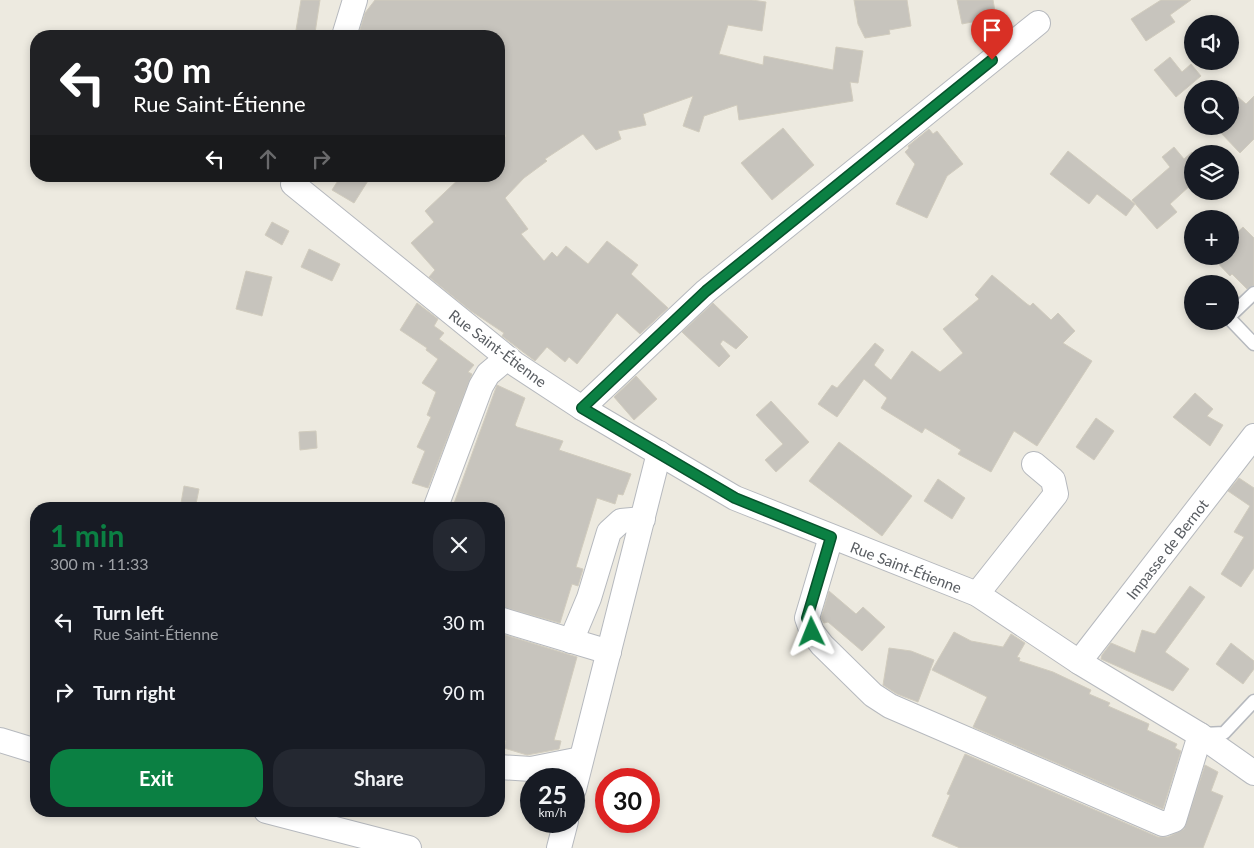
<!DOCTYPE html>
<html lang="en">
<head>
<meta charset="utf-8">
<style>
  :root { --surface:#171b24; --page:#242831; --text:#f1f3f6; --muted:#9ea1a6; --accent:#0b8043 }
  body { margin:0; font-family:Lato,sans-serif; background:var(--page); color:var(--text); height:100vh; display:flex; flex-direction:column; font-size:19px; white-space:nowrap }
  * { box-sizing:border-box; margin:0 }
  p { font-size:16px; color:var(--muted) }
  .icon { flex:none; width:28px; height:28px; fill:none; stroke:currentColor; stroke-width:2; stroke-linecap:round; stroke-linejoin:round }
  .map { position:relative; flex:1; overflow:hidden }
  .details { position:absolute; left:30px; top:502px; width:475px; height:315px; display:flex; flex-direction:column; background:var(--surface); border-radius:20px; box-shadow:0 2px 8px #0003 }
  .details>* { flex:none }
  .top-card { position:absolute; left:30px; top:30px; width:475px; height:152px; border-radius:20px; box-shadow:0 2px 8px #0003; background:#202124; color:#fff; overflow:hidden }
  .buttons { position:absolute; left:1184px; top:15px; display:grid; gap:10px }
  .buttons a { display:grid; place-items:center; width:55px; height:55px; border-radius:50%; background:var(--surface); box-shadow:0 2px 8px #0003; font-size:25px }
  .speed { position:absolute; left:520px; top:768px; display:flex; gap:10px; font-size:25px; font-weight:700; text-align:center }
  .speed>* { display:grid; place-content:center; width:65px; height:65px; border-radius:50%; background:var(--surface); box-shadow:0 2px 8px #0003; line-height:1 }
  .speed small { font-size:12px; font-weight:400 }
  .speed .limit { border:8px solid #d22; background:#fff; color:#111 }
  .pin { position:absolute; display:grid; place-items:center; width:42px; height:42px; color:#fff; margin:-51px -21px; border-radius:50% 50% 50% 0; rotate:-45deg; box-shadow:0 0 5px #0007 }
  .pin .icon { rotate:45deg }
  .me { position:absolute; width:55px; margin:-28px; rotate:358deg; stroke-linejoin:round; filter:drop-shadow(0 0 4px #0008) }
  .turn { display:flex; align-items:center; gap:18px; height:105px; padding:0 20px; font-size:22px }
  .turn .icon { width:65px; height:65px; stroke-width:2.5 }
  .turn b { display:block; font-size:35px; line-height:42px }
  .lanes { display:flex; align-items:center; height:48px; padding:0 20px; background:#0003; justify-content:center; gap:25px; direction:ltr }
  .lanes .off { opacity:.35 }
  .round { display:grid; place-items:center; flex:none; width:52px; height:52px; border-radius:20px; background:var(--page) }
  .headline { display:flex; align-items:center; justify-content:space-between; height:85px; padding:0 20px }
  h1 { font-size:30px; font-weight:700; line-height:38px; color:var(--accent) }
  .cta { display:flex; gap:10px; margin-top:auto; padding:10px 20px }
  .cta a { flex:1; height:58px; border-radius:20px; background:var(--accent); color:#fff; font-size:20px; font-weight:700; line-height:58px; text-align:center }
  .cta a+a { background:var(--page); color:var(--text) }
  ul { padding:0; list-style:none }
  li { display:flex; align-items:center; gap:15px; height:70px; padding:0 20px }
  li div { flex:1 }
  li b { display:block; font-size:19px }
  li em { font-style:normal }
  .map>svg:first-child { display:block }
  .building { fill:#c7c4bd; stroke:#d1ccbe }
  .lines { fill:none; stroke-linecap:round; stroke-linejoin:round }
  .service-casing { stroke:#b6b9be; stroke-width:15 }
  .minor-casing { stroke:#b6b9be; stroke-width:26 }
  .service { stroke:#fff; stroke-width:12 }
  .minor { stroke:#fff; stroke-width:24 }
  .route-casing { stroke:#07532c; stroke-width:12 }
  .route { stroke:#0b8043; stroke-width:9 }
  .labels { text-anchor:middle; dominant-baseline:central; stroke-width:5; stroke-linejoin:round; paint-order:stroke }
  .street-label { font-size:15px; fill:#595d62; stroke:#fff }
</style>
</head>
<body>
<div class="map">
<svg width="1254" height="848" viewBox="0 0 1254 848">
  <rect width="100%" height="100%" fill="#edeae0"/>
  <g class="building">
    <path d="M 301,0 L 320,0 L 315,33 L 296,30 Z"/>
    <path d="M 375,0 L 752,0 L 766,2 L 762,31 L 728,25 L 719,54 L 763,65 L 764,56 L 833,70 L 836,47 L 863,51 L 858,83 L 850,82 L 853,101 L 739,120 L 737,105 L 704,116 L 699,132 L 683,126 L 693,96 L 643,114 L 646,125 L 618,131 L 621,139 L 596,150 L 583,134 L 545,159 L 547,161 L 524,178 L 505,198 L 528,229 L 521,234 L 544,261 L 552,252 L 557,257 L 566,246 L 588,264 L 607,241 L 638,265 L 631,274 L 668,308 L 640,334 L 617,313 L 577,364 L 569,357 L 565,362 L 547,347 L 535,361 L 502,336 L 504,333 L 471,311 L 429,277 L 435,270 L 411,243 L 434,222 L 425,211 L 462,176 L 499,176 L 499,143 L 506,136 L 499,126 L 499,36 L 358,36 L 365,13 Z"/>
    <path d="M 854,0 L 907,0 L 911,26 L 889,30 L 890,34 L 865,38 L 858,24 Z"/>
    <path d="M 957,0 L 993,0 L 996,17 L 962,24 Z"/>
    <path d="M 1161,0 L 1191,0 L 1170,15 L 1175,22 L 1146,41 L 1131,19 Z"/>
    <path d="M 1170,57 L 1182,72 L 1191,64 L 1201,76 L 1176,97 L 1154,70 Z"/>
    <path d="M 1254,96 L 1254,139 L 1240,153 L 1221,133 L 1230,126 L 1230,105 L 1238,97 L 1246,104 Z"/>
    <path d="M 783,128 L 814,165 L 772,200 L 741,163 Z"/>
    <path d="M 929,129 L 933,134 L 937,131 L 963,164 L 947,176 L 927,218 L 896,204 L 915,164 L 905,152 L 909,148 L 908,146 Z"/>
    <path d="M 1174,147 L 1184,159 L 1192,152 L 1192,184 L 1170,204 L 1177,212 L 1157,229 L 1132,200 L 1170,167 L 1162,157 Z"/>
    <path d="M 1068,151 L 1135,204 L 1126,216 L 1097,194 L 1089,204 L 1050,174 Z"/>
    <path d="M 341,176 L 371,176 L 354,203 L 332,190 Z"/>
    <path d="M 272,222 L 289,231 L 282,245 L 265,235 Z"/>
    <path d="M 1243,227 L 1254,238 L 1254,285 L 1247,289 L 1232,274 L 1230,276 L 1211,256 L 1230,256 L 1230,239 Z"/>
    <path d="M 309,249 L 340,264 L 332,281 L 301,267 Z"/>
    <path d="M 246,271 L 272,277 L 262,316 L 236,309 Z"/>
    <path d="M 992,275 L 1027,304 L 1030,306 L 1033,303 L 1051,320 L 1058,313 L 1075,331 L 1063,343 L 1092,361 L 1037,446 L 1014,431 L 991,472 L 958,454 L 961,450 L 925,428 L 922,433 L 881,408 L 887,398 L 864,379 L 837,417 L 818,404 L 832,385 L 837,388 L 875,343 L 884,350 L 874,365 L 891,380 L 912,351 L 940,372 L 963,353 L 943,329 L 979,299 L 975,295 Z"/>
    <path d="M 417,303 L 438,319 L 434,326 L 444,333 L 439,339 L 474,365 L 468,372 L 472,374 L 428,488 L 412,483 L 425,451 L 417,447 L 431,417 L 427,415 L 436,392 L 422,383 L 438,359 L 426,350 L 427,348 L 400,330 Z"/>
    <path d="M 713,303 L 748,337 L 736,349 L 723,340 L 720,344 L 730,356 L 719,367 L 682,332 Z"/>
    <path d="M 636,376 L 657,399 L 634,420 L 614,397 Z"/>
    <path d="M 497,385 L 525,398 L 515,425 L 517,427 L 563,441 L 559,450 L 631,474 L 623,495 L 618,494 L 615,504 L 597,498 L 576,567 L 583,569 L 578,586 L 572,584 L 560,623 L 499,606 L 499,509 L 452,509 Z"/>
    <path d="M 1195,393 L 1213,409 L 1207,416 L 1223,425 L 1210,446 L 1173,417 Z"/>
    <path d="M 771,401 L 809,442 L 776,472 L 765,460 L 783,444 L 756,415 Z"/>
    <path d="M 1096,418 L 1114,431 L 1094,460 L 1076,447 Z"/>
    <path d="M 316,431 L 317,448 L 300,450 L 299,432 Z"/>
    <path d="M 839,442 L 912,496 L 882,536 L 809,481 Z"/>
    <path d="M 1239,478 L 1254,488 L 1254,568 L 1241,587 L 1221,574 L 1244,537 L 1234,532 L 1250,506 L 1228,491 Z"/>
    <path d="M 938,479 L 965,498 L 952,519 L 924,501 Z"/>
    <path d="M 184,486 L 199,489 L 195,509 L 180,509 Z"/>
    <path d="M 1190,586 L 1205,597 L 1165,652 L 1189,669 L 1173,691 L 1101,659 L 1102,655 L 1111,643 L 1135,653 L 1142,630 L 1155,634 Z"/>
    <path d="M 829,591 L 856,614 L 863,607 L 885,627 L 862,651 L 828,622 L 824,623 L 821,618 Z"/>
    <path d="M 954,632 L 971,641 L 1003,647 L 1011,634 L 1025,643 L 1017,657 L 1020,658 L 1019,661 L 1053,672 L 1091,690 L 1089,694 L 1110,703 L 1108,706 L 1149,724 L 1147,730 L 1177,744 L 1175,748 L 1181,751 L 1163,809 L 973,727 L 987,697 L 932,670 Z"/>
    <path d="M 499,633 L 577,657 L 554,740 L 561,741 L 559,749 L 527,755 L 504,748 L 506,741 L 499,739 Z"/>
    <path d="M 1231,643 L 1254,661 L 1254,669 L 1243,684 L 1216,664 Z"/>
    <path d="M 889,648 L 911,651 L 934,660 L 918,702 L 897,694 L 883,685 Z"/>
    <path d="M 965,754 L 1158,837 L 1168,837 L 1184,829 L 1205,765 L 1218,772 L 1211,791 L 1223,796 L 1203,848 L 960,848 L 932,836 L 950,795 L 947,794 Z"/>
  </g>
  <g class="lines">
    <g class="service-casing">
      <g id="service">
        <path d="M 1230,316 L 1254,293"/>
        <path d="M 1230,319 L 1254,344"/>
        <path d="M 1203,734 L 1224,733 L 1254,701"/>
      </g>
    </g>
    <g class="minor-casing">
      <g id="minor">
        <path d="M 344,36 L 355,0"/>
        <path d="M 297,176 L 293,184 L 515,364 L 582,408 L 735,498 L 977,594 L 1079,662 L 1200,735 L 1254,773"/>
        <path d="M 582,408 L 706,291 L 1038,23"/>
        <path d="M 435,509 L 481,386 L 488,374 L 507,358"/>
        <path d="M 831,537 L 807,618 L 812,632 L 822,645 L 873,695 L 890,706 L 1163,824 L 1174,820 L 1200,735"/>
        <path d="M 977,594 L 1056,494 L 1053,480 L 1034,464"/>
        <path d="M 499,619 L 609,652"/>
        <path d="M 571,641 L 589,598 L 609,532 L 621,521 L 643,519"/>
        <path d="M 1079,662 L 1254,436"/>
        <path d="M 0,740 L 36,751"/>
        <path d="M 499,767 L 531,769 L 581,759"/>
        <path d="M 574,789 L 659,453"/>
        <path d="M 266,811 L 409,848"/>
        <path d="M 559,848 L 566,821"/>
      </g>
    </g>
    <use href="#service" class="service"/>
    <use href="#minor" class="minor"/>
  </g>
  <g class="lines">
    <g class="route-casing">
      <path id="route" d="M 812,632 L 807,618 L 831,537 L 735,498 L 582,408 L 706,291 L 992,60"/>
    </g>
    <use href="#route" class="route"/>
  </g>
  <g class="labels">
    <g class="street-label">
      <text transform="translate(498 348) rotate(37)">Rue Saint-Étienne</text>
      <text transform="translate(1167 549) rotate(-52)">Impasse de Bernot</text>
      <text transform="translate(906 567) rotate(21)">Rue Saint-Étienne</text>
    </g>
  </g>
</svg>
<div class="buttons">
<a><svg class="icon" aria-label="sound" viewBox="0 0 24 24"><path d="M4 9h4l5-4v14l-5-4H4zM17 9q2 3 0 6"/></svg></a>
<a><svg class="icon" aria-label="search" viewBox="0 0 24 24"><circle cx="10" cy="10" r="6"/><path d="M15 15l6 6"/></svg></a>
<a><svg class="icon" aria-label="layers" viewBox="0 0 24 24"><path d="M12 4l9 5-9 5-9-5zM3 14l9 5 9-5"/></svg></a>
<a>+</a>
<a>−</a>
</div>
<div class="speed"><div>25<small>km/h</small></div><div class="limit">30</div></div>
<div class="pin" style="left:992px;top:60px;background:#d93025"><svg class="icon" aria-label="arrive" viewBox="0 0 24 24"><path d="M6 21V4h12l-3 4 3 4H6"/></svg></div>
<svg class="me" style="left:812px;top:632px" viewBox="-20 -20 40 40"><path d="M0-17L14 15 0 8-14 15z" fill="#0b8043" stroke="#fff" stroke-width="4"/></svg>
<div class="top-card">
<div class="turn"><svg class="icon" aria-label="left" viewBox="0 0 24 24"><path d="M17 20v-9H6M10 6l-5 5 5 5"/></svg><div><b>30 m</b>Rue Saint-Étienne</div></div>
<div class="lanes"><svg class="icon" aria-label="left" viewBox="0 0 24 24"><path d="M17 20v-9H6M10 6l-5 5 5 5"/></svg><svg class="icon off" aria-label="ahead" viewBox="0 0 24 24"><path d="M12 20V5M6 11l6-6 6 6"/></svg><svg class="icon off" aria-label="right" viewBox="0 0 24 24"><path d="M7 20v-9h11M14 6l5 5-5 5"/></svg></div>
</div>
<section class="details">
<div class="headline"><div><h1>1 min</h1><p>300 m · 11:33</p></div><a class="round"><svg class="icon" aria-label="close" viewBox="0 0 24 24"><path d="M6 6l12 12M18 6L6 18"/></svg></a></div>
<ul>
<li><svg class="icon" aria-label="left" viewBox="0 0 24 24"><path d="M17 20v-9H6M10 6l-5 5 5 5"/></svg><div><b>Turn left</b><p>Rue Saint-Étienne</p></div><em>30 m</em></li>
<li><svg class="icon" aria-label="right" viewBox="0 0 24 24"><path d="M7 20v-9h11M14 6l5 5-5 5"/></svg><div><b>Turn right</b></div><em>90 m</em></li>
</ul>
<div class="cta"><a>Exit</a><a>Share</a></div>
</section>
</div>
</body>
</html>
